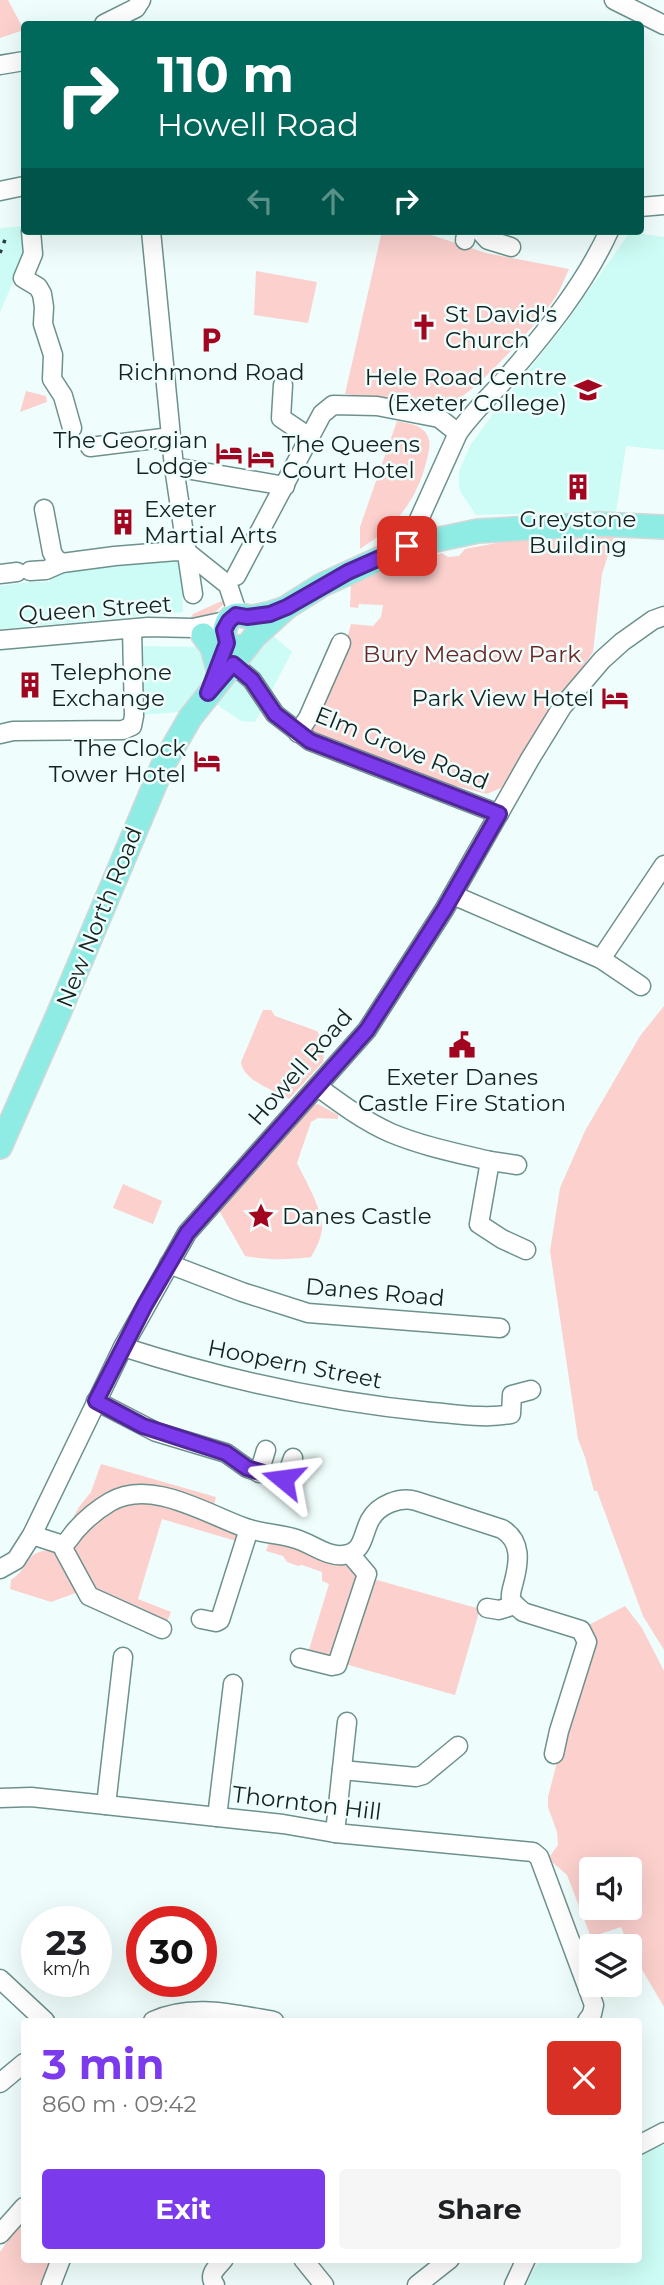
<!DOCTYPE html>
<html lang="en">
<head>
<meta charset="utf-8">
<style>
  :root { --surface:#fff; --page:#f6f6f6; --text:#202124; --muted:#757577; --accent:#7c3aed }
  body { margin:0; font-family:Montserrat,sans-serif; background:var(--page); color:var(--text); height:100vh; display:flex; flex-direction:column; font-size:26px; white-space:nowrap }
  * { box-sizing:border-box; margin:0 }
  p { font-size:23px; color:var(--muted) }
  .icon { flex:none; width:38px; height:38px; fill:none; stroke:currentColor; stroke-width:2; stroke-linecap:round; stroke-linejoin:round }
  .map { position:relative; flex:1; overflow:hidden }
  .details { position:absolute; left:21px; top:2018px; width:621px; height:245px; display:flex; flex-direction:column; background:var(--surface); border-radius:7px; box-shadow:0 7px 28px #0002 }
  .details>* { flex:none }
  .hud { position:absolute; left:21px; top:21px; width:623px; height:214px; border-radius:7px; box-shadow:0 7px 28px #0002; background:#00695c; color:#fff; overflow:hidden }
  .buttons { position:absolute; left:579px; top:1857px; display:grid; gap:14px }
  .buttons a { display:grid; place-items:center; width:63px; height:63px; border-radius:7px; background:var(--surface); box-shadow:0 7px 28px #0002; font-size:35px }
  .speed { position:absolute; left:21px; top:1906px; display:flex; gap:14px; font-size:35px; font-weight:700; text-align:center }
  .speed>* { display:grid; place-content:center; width:91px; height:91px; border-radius:50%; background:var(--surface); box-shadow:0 7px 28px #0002; line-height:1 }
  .speed small { font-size:18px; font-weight:400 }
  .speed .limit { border:10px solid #d22; background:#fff; color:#111 }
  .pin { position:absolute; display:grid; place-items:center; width:60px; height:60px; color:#fff; margin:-30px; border-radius:14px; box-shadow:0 4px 10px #0006 }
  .me { position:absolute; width:77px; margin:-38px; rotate:286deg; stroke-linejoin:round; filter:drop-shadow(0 0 5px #0008) }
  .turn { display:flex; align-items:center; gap:24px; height:147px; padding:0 21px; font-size:32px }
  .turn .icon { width:91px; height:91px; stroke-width:2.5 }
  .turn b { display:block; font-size:49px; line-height:60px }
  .lanes { display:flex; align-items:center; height:66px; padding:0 21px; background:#0003; justify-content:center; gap:35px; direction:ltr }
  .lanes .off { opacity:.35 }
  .round { display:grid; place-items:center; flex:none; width:74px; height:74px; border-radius:7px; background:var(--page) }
  .head { display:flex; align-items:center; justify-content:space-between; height:119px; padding:0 21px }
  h1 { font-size:42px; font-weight:700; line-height:52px; color:var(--accent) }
  .primary-button { display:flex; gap:14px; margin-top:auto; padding:14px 21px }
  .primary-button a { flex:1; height:80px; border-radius:7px; background:var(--accent); color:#fff; font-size:28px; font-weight:700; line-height:80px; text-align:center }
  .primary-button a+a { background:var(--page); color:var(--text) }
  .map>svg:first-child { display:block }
  .built { fill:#ccfcf5 }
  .green { fill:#fbd0cd; fill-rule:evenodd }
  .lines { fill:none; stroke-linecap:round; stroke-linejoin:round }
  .minor-casing { stroke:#6e918c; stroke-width:21 }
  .major-casing { stroke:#d5d7d7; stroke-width:26 }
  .minor { stroke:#fff; stroke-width:18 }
  .major { stroke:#8fece5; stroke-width:23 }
  .rail { stroke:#2d3b39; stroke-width:3.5; stroke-dasharray:3.5 7; stroke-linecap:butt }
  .route-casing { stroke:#51269a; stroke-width:18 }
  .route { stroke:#7c3aed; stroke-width:12 }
  .labels { text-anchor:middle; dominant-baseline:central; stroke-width:5; stroke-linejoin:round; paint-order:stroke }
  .poi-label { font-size:23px; fill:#142220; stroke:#effefc; text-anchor:start }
  .street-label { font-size:23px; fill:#142220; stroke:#effefc }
  .park-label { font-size:23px; fill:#6c2727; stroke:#effefc }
</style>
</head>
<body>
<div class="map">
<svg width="664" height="2285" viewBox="0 0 664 2285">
  <rect width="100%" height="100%" fill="#effefc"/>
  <g class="built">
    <path d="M 23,226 L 26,252 L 0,312 L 0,228 Z"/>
    <path d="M 630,232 L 664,237 L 664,450 L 626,446 L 616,512 L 476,515 L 460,491 L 459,484 L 459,471 L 471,444 L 494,413 L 563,327 Z"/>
    <path d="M 181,555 L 183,612 L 0,629 L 0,586 L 30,582 L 50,582 L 48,570 Z"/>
    <path d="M 271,634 L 292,652 L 255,722 L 241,721 L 210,700 Z"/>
    <path d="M 140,646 L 202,647 L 209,669 L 207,677 L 203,685 L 179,712 L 142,715 Z"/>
    <path d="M 664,2145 L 664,2285 L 526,2285 L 540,2259 L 639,2259 L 639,2155 L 646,2150 Z"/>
  </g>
  <g class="green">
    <path d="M 0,0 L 8,0 L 24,30 L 0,38 Z"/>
    <path d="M 382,231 L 429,231 L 428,234 L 486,253 L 569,269 C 565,277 562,286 558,293 C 546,315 470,400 448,404 C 422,407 373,397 345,394 Z"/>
    <path d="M 256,271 L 317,282 L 308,323 L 254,315 Z"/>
    <path d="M 26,391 L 46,396 L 47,402 L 20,412 Z"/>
    <path d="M 397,421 C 405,423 416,424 422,429 C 432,437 430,448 427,459 C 417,501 396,526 360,549 L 360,527 Z"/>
    <path d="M 574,534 L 614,536 L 602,574 L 593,652 L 501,788 L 487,794 C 427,779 362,763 309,728 L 346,642 L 351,624 L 373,626 L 381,617 L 383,605 L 359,604 L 358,608 L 350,607 L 351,582 L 442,553 L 448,557 L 459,556 L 465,549 L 502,542 Z"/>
    <path d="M 224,600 L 225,603 L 212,615 L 192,619 L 191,616 L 195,613 Z"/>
    <path d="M 664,1006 L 664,1650 L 643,1616 L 597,1491 L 594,1491 L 585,1457 L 578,1439 L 550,1251 L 560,1188 L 585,1131 L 640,1036 Z"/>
    <path d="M 263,1010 L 271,1010 L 275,1016 L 317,1031 L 325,1045 L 323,1062 L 289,1099 C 274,1090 243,1081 241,1062 Z"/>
    <path d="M 318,1104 L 338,1115 L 338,1119 L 318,1118 L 311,1122 L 297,1163 C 306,1182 320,1204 322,1225 C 323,1235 316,1249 311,1257 C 288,1260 268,1260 245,1256 L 216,1205 L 311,1106 Z"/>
    <path d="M 123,1184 L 162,1201 L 153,1224 L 113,1208 Z"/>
    <path d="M 101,1464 L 216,1497 L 211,1517 L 239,1533 L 236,1541 L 162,1519 L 138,1599 L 171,1612 L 165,1627 L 81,1591 L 51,1602 L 10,1589 L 11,1580 C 32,1566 24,1551 51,1550 L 61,1539 L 79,1507 L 91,1492 Z"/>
    <path d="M 271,1537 L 341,1561 L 359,1572 L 336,1654 L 328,1659 L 308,1653 L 329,1584 L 322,1581 L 322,1572 L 302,1565 L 298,1566 L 287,1562 L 283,1556 L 266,1551 Z"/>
    <path d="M 370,1578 L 480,1609 L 455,1695 L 345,1664 Z"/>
    <path d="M 625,1606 L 642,1628 L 664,1671 L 664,2007 L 630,1949 L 621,1927 L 591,1937 L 567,1875 L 552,1862 L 550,1856 L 558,1845 L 557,1832 L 548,1807 L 548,1797 L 556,1766 L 583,1628 ZM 592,1869 L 630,1869 L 630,1908 L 592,1908 Z"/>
    <path d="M 24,2217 L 24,2259 L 56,2259 L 44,2285 L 0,2285 L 0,2252 Z"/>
  </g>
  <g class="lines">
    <g class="minor-casing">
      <g id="minor">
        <path d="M 614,0 L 664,25"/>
        <path d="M 104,24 L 136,8 L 141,0"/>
        <path d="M 0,65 L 24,61"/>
        <path d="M 0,191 L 24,186"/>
        <path d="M 640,207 L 664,205"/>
        <path d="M 31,231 L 33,254 L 23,278 L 38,287 L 42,294 L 44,307 L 43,324 L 53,355 L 52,379 L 63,396 L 72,428"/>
        <path d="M 151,231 L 174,467 L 193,594"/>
        <path d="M 480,231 L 488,240 L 511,247"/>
        <path d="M 465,240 L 467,231"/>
        <path d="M 283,385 L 281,418 L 309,437"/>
        <path d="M 90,447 L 171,437"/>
        <path d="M 174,467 L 285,486"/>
        <path d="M 44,509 L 52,552 L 55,558 L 62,563"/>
        <path d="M 407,546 L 458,433 C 473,412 491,395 508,376 C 546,332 585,284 609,231"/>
        <path d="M 188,553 L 228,585 L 238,615"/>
        <path d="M 30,571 L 46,570 L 62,563 L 115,556 L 177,551 L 188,553"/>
        <path d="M 0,574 L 17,572"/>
        <path d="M 236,576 L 322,414 L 333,405 L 377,406 L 439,418 L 458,433"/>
        <path d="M 0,640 L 148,627 L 193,628 L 230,620"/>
        <path d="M 233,664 L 252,680 L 275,714 L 310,741 L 499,814"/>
        <path d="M 298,733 L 308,718 L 341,643"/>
        <path d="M 0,734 L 13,731 L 123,730 L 132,726 L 134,716 L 132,629"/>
        <path d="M 453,895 L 601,959 L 641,986"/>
        <path d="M 601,959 L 664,865"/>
        <path d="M 318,1087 C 341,1104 364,1121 391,1133 C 422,1146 457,1153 490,1161 L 479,1224 L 502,1239 L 526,1250"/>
        <path d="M 490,1161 L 517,1165"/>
        <path d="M 169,1264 L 242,1292 L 308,1313 L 500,1328"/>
        <path d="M 123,1347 C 223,1379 326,1402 431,1412 C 457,1414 486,1419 511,1414 L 512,1395 L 531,1390"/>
        <path d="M 96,1401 L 156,1432 L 226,1453 L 247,1468 L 283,1479 L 287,1475 L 293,1458"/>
        <path d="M 259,1473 L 266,1450"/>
        <path d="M 32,1535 L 63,1545 C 69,1541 72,1534 77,1529 C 86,1519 98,1509 110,1502 C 151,1478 206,1514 246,1528 C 261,1533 278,1534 293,1538 C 310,1542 326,1557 343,1555 C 364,1553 362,1535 370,1520 C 378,1505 400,1496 416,1501 L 502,1529 C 522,1541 519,1562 514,1581 C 513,1586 510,1593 511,1599 C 513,1604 519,1608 523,1612 L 581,1630 L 587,1642 L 559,1731 L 554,1754"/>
        <path d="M 63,1545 L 64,1550 L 89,1596 L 162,1629"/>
        <path d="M 0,1569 L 16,1560 L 32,1535 L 123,1347 L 187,1233 L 367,1030 L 444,910 L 530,759 L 562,707 L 602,660 L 622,642 L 653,620 L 664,616"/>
        <path d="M 487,1608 L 499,1610 L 515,1605"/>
        <path d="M 201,1619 L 216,1622 L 220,1620 L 249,1529"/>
        <path d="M 300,1658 L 332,1666 L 337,1665 L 367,1574 L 350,1554"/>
        <path d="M 342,1770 L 416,1777 L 423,1775 L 458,1746"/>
        <path d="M 0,1798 L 31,1797 L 283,1824 L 335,1833 L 533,1852 L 539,1857 L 594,2005 L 592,2014 L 587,2021"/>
        <path d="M 106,1805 L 123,1657"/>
        <path d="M 217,1817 L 233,1684"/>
        <path d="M 335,1833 L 347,1722"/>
        <path d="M 0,1979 L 45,2021"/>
        <path d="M 153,2021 C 191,2003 233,2014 274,2021"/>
        <path d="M 0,2083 L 24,2063"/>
        <path d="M 639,2145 L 664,2132"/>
        <path d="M 0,2234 L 24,2207"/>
        <path d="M 303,2259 L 324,2285"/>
        <path d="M 51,2285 L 61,2259"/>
        <path d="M 215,2285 C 207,2274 217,2268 224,2259"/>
        <path d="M 417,2285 L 450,2259"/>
        <path d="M 514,2285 L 526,2259"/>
      </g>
    </g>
    <g class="major-casing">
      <g id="major">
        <path d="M 203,635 L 212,647 L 218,669"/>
        <path d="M 245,647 L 233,647 L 225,641 C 223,631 226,615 239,615 C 243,615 247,617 250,617 C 262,616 273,613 283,609"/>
        <path d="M 0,1147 L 58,1015 L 163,765 L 190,718 L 255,636 L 287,607 L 322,585 L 407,546 L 478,531 L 599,524 L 664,527"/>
      </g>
    </g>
    <use href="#minor" class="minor"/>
    <use href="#major" class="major"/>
    <path class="rail" d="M 0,253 L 6,237"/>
  </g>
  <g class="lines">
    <g class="route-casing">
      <path id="route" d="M 283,1479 L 247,1468 L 226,1453 L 143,1426 L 96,1401 L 145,1305 L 187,1233 L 367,1030 L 444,910 L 499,814 L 310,741 L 275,714 L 252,680 L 233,664 L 208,693 L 227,643 L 224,630 L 229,621 L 236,615 L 247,617 L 270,614 L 287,607 L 348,572 L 407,546"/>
    </g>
    <use href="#route" class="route"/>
  </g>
  <defs>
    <g id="church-bare" transform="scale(2.1)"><path d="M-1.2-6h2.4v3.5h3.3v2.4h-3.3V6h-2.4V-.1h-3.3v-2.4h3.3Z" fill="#a2051f" stroke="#effefc" stroke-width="2.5" paint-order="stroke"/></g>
    <g id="parking-bare" transform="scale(2.1)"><path d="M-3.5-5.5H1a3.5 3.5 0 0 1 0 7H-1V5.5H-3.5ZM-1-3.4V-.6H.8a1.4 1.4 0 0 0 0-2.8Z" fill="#a2051f" stroke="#effefc" stroke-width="2.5" paint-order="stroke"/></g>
    <g id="university-bare" transform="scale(2.1)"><path d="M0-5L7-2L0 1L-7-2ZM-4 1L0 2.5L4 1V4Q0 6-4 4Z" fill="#a2051f" stroke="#effefc" stroke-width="2.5" paint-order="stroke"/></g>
    <g id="hotel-bare" transform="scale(2.1)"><path d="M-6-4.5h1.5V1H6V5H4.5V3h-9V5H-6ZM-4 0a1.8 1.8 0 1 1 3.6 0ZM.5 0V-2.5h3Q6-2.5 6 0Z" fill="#a2051f" stroke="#effefc" stroke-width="2.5" paint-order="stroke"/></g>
    <g id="building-bare" transform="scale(2.1)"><path d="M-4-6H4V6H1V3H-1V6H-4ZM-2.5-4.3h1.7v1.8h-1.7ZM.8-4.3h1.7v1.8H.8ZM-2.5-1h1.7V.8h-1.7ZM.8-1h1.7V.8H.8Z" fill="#a2051f" stroke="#effefc" stroke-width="2.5" paint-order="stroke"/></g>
    <g id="civic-bare" transform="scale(2.1)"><path d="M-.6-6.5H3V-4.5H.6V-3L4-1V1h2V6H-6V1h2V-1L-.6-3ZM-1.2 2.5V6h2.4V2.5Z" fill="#a2051f" stroke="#effefc" stroke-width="2.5" paint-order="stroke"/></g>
    <g id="sight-bare" transform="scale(2.1)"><path d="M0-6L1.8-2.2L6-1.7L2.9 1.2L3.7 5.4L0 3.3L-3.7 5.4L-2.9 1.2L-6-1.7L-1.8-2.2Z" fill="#a2051f" stroke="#effefc" stroke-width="2.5" paint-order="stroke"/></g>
  </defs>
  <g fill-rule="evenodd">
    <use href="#church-bare" x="424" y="327"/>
    <use href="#parking-bare" x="211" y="340"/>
    <use href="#university-bare" x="588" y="390"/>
    <use href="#hotel-bare" x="229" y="453"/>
    <use href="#hotel-bare" x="261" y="457"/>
    <use href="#building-bare" x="578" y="487"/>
    <use href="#building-bare" x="123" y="522"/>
    <use href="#building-bare" x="30" y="685"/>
    <use href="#hotel-bare" x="615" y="698"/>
    <use href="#hotel-bare" x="207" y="761"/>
    <use href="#civic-bare" x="462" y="1045"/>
    <use href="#sight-bare" x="261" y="1216"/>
  </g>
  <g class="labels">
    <g class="poi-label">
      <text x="445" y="314">St David's<tspan x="445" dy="26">Church</tspan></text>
      <text x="211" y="372" text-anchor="middle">Richmond Road</text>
      <text x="567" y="377" text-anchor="end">Hele Road Centre<tspan x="567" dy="26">(Exeter College)</tspan></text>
      <text x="208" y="440" text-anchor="end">The Georgian<tspan x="208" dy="26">Lodge</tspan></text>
      <text x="282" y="444">The Queens<tspan x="282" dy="26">Court Hotel</tspan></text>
      <text x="144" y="509">Exeter<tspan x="144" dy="26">Martial Arts</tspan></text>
      <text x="578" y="519" text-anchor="middle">Greystone<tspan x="578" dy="26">Building</tspan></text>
      <text x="51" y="672">Telephone<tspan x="51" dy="26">Exchange</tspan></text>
      <text x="594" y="698" text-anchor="end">Park View Hotel</text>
      <text x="186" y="748" text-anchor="end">The Clock<tspan x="186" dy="26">Tower Hotel</tspan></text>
      <text x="462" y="1077" text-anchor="middle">Exeter Danes<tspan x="462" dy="26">Castle Fire Station</tspan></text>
      <text x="282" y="1216">Danes Castle</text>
    </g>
    <g class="street-label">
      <text transform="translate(95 609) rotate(-4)">Queen Street</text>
      <text transform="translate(402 748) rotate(22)">Elm Grove Road</text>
      <text transform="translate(99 917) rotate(-68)">New North Road</text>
      <text transform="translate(300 1067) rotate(-49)">Howell Road</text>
      <text transform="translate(375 1292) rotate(5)">Danes Road</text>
      <text transform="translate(295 1364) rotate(11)">Hoopern Street</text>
      <text transform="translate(307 1803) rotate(7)">Thornton Hill</text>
    </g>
    <g class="park-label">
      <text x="472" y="654">Bury Meadow Park</text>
    </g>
  </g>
</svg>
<div class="buttons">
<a><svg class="icon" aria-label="sound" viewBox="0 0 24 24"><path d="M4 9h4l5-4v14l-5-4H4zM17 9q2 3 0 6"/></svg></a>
<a><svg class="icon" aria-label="layers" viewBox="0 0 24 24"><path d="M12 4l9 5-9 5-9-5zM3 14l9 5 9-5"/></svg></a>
</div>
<div class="speed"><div>23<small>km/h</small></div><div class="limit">30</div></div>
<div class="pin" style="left:407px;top:546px;background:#d93025"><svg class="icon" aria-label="arrive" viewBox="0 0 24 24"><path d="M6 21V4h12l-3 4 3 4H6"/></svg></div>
<svg class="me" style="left:283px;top:1479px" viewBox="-20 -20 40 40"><path d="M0-17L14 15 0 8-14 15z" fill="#7c3aed" stroke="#fff" stroke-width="4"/></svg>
<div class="hud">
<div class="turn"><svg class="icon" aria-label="right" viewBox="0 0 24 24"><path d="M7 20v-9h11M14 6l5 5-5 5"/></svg><div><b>110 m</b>Howell Road</div></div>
<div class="lanes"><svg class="icon off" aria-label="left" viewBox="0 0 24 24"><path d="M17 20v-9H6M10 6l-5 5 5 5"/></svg><svg class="icon off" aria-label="ahead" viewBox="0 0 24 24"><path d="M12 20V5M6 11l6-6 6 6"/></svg><svg class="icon" aria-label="right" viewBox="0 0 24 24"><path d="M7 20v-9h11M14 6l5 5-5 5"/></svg></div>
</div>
<section class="details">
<div class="head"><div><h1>3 min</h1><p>860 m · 09:42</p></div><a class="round" style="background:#d93025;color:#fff"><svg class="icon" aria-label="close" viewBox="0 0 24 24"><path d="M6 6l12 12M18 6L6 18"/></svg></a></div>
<div class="primary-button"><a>Exit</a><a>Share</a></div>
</section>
</div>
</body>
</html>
